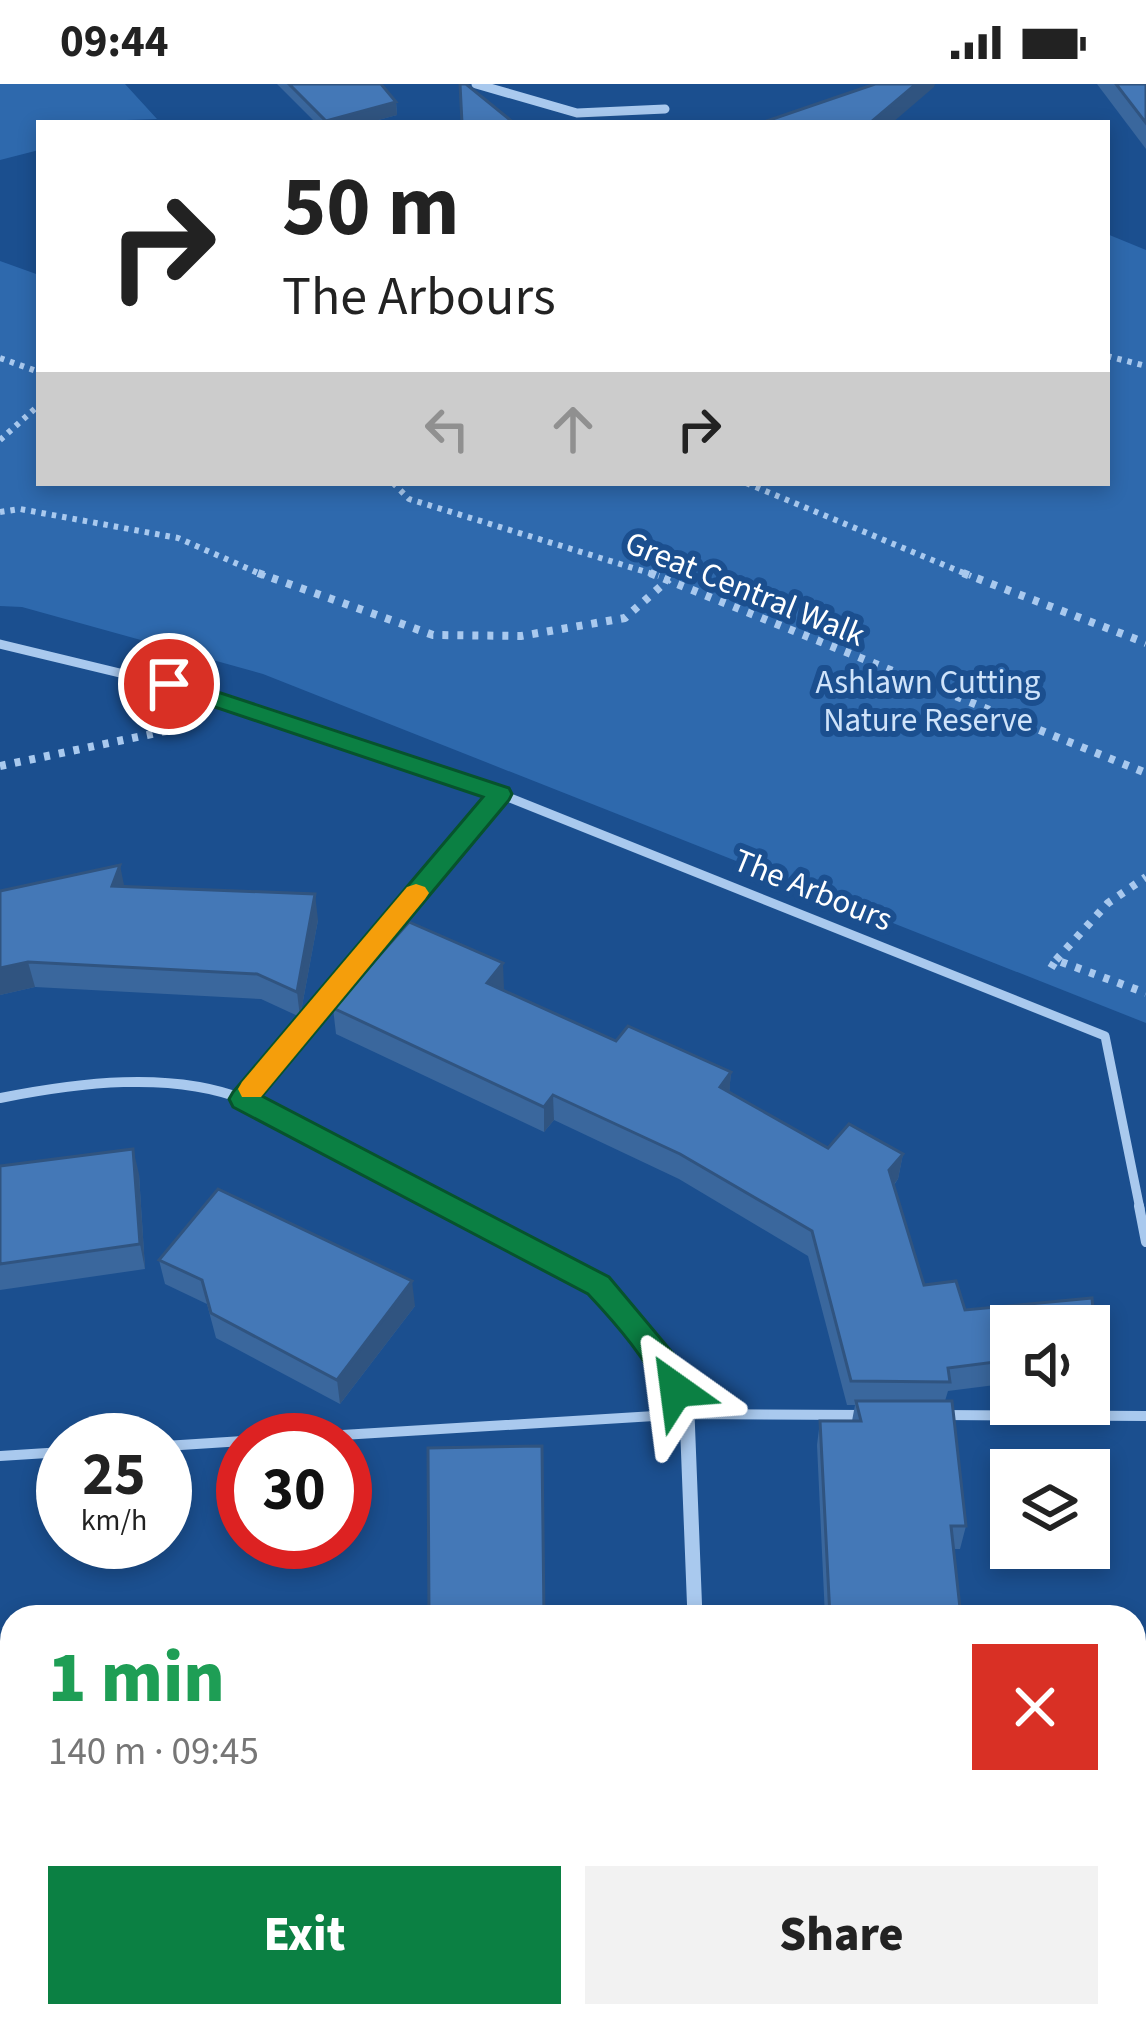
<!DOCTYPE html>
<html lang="en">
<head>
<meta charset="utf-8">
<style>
  :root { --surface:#fff; --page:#f2f2f2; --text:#222; --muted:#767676; --accent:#0b8043 }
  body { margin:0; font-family:"Source Sans 3",sans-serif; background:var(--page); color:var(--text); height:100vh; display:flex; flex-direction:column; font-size:45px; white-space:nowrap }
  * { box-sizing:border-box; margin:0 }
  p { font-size:39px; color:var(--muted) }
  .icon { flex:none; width:66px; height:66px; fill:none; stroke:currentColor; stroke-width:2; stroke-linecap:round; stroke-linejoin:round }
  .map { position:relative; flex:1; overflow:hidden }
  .sheet { position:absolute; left:0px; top:1521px; width:1146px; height:423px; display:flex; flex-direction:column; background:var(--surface); border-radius:36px 36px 0 0; box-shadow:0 6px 18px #0003 }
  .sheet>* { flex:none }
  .hud { position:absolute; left:36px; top:36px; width:1074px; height:366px; border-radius:0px; box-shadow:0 6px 18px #0003; background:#fff; color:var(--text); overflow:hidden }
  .controls { position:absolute; left:990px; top:1221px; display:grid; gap:24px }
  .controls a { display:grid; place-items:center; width:120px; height:120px; border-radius:0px; background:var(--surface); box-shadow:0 6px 18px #0003; font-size:60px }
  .speed { position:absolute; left:36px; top:1329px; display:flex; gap:24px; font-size:60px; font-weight:700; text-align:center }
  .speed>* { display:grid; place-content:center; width:156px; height:156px; border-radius:50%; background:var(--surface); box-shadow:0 6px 18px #0003; line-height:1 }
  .speed small { font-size:30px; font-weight:400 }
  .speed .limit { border:18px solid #d22; background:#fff; color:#111 }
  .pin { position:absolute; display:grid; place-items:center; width:102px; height:102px; color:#fff; margin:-51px; border:6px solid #fff; border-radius:50%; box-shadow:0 3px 12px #0007 }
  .me { position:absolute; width:132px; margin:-66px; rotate:329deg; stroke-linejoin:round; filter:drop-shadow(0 0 9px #0008) }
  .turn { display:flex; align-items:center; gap:42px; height:252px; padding:0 48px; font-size:54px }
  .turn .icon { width:156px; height:156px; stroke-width:2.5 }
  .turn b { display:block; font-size:84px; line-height:102px }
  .lanes { display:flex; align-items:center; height:114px; padding:0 48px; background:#0003; justify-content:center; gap:60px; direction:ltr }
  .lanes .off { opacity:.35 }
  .round { display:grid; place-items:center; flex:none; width:126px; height:126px; border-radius:0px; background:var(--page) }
  .overview { display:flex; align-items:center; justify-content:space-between; height:204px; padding:0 48px }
  h1 { font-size:72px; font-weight:800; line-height:90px; color:#1e9e55 }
  .primary-button { display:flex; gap:24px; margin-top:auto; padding:24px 48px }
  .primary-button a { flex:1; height:138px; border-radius:0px; background:var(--accent); color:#fff; font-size:48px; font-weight:800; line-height:138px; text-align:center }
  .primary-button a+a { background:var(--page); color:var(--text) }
  .status { display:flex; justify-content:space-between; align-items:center; height:84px; padding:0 60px; background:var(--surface); direction:ltr }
  .status svg { height:33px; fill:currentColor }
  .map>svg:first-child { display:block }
  .green { fill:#2e69ad }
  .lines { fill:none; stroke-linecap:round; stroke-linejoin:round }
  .path-far1 { stroke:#a9c9ee; stroke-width:6; stroke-dasharray:4.5 6; stroke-linecap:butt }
  .path { stroke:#a9c9ee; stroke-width:8; stroke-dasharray:6 9; stroke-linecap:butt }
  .service-far1 { stroke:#a9c9ee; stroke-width:9 }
  .service { stroke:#a9c9ee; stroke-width:10 }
  .minor-far2 { stroke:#a9c9ee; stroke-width:9 }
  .minor-far1 { stroke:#a9c9ee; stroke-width:10 }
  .minor { stroke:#a9c9ee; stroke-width:15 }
  .wall { fill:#3a679d }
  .shaded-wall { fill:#305480 }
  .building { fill:#4478b7; stroke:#305480; stroke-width:3 }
  .route { fill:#0b8043; stroke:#07532c; stroke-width:3 }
  .slow { fill:#f59e0b }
  .labels { text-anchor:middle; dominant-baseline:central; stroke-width:12; stroke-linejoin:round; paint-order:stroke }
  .street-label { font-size:33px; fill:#fff; stroke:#1b4f8f }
  .park-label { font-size:33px; fill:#cfe3fa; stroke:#1b4f8f }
</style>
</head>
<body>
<div class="status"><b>09:44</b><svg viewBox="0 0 49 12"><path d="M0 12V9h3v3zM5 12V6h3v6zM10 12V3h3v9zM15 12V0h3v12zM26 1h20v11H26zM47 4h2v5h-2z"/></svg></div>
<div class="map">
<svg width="1146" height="1942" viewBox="0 0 1146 1942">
  <rect width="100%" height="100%" fill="#1b4f8f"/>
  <g class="green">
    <path d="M 0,0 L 125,0 L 157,35 L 39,39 L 39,66 L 0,76 Z"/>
    <path d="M 1107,150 L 1146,166 L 1146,939 L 263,590 L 22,523 L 0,522 L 0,177 L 39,191 L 39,399 L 1107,399 Z"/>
  </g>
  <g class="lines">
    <g class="path-far1">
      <path d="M 1107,272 L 1146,282"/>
      <path d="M 0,274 L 39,288"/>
      <path d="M 0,356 L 39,321"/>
      <path d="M 393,399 L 409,415 L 659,492"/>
      <path d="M 746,399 L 971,492"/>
      <path d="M 0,428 L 20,425 L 178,454 L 265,492"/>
    </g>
    <g class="path">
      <path d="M 258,489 L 433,551 L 521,552 L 625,534 L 669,495"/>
      <path d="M 650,489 L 1146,689"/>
      <path d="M 963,489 L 1146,559"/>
      <path d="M 0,682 L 166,647"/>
      <path d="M 1056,876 L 1108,819 L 1146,793"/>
      <path d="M 1051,884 L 1056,876 L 1146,909"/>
    </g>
    <g class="service-far1">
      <path d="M 0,560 L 211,611 L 500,710"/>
      <path d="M 243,1015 L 500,710 L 1105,952 L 1140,1125"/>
    </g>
    <g class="service">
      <path d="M 1139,1122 L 1146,1158"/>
      <path d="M 941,1331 L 1146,1332"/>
      <path d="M 260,1356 L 687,1330 L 865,1331"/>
      <path d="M 165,1362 L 243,1357"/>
      <path d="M 0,1372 L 63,1368"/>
    </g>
    <path class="minor-far2" d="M 476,0 L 577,29 L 665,25"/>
    <path class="minor-far1" d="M 0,1014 C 76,999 171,986 246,1016 C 319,1047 389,1090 459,1125"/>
    <g class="minor">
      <path d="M 453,1122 L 599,1201 L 666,1282 L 687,1330 L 695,1533"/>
      <path d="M 0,1927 L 12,1926"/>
      <path d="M 710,1932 L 711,1942"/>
    </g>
  </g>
  <g class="wall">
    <path d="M 277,0 L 381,0 L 396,18 L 397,31 L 367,39 L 316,39 Z"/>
    <path d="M 1097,0 L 1146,0 L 1146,65 Z"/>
    <path d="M 124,803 L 318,836 L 300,933 L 261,915 L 35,903 L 0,911 L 0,807 Z"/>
    <path d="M 409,838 L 503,879 L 503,906 L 616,957 L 628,942 L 731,988 L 729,1009 L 828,1064 L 849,1040 L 903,1070 L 898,1095 L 894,1101 L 924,1201 L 956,1197 L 965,1226 L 1092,1214 L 1097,1266 L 1090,1290 L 1089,1242 L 1011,1242 L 1011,1299 L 948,1307 L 945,1317 L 952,1317 L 966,1442 L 960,1465 L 954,1465 L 961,1533 L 825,1533 L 817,1361 L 820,1337 L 852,1337 L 855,1321 L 847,1321 L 808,1172 L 679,1095 L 554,1036 L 544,1048 L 336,950 L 333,924 Z"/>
    <path d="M 0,1082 L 139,1090 L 145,1185 L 0,1206 Z"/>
    <path d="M 159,1176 L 415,1222 L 340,1320 L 216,1254 L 207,1220 L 165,1200 Z"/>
    <path d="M 0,1639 L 12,1639 L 12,1769 L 0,1770 Z"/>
    <path d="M 866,1932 L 1040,1932 L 1041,1942 L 866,1942 Z"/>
  </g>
  <g class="shaded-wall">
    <path d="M 916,0 L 935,0 L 934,3 L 892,39 L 870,39 Z"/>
    <path d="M 396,18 L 397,31 L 367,39 L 326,39 L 326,37 Z"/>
    <path d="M 120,781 L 125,806 L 112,802 Z"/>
    <path d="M 315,810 L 318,836 L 300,933 L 297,908 Z"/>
    <path d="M 28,878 L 35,903 L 0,911 L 0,884 Z"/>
    <path d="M 503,879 L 504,905 L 488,924 L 487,899 Z"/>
    <path d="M 731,988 L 729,1013 L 720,1003 Z"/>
    <path d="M 553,1011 L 554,1036 L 544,1048 L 544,1023 Z"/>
    <path d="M 133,1065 L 139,1090 L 145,1185 L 140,1160 Z"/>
    <path d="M 903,1070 L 898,1095 L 885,1111 L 889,1086 Z"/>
    <path d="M 412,1197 L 415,1222 L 340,1320 L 337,1296 Z"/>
  </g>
  <g class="building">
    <path d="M 289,0 L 381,0 L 396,18 L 326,37 Z"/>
    <path d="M 460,0 L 466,0 L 514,39 L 462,39 Z"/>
    <path d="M 875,0 L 916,0 L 870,39 L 761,39 Z"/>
    <path d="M 1116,0 L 1146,0 L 1146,39 Z"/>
    <path d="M 120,781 L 112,802 L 315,810 L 297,908 L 257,890 L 28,878 L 0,884 L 0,807 Z"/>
    <path d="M 409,838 L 503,879 L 487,899 L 616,957 L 628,942 L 731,988 L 720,1003 L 828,1064 L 849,1040 L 903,1070 L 889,1086 L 924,1201 L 956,1197 L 965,1226 L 1092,1214 L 1097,1266 L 1089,1267 L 1089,1242 L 1011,1242 L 1011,1276 L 948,1284 L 950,1298 L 851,1297 L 812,1147 L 680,1070 L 553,1011 L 544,1023 L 333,924 Z"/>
    <path d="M 133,1065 L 140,1160 L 0,1180 L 0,1082 Z"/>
    <path d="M 218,1105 L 412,1197 L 337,1296 L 211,1229 L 202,1196 L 159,1176 Z"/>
    <path d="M 856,1317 L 952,1317 L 966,1442 L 951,1442 L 961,1533 L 830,1533 L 820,1337 L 861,1337 Z"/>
    <path d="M 542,1362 L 544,1533 L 429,1533 L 428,1364 Z"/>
    <path d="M 0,1639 L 12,1639 L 12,1745 L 0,1746 Z"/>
    <path d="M 872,1932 L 1040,1932 L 1041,1942 L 872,1942 Z"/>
  </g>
  <path class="route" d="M 169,592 L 509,704 L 512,710 L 509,716 L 262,1012 L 609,1193 L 676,1273 L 692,1306 L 687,1315 L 676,1319 L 666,1315 C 646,1275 619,1243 588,1210 L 233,1023 L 229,1015 L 233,1008 L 483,713 L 161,605 L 161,595 Z"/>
  <path class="slow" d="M 416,800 L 425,803 L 429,809 L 425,815 L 261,1013 L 242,1013 L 238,1005 L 242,998 L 407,803 Z"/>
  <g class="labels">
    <g class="street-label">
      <text transform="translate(745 505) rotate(22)">Great Central Walk</text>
      <text transform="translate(813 806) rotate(22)">The Arbours</text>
    </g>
    <g class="park-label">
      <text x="928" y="598">Ashlawn Cutting<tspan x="928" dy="38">Nature Reserve</tspan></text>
    </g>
  </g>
</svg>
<div class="controls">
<a><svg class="icon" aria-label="sound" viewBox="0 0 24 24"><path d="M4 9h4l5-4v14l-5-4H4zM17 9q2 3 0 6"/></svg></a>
<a><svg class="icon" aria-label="layers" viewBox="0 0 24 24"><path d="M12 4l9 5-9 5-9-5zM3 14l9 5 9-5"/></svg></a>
</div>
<div class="speed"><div>25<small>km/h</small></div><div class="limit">30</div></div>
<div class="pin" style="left:169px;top:600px;background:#d93025"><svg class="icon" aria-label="arrive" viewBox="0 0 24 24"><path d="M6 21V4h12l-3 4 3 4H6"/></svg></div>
<svg class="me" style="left:676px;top:1306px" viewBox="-20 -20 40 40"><path d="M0-17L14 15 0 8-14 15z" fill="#0b8043" stroke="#fff" stroke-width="4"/></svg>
<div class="hud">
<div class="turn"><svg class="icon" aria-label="right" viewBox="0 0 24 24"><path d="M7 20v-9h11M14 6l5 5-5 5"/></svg><div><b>50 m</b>The Arbours</div></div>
<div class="lanes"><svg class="icon off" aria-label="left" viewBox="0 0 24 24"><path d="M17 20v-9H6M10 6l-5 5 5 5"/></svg><svg class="icon off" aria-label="ahead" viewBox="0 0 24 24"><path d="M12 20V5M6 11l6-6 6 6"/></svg><svg class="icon" aria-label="right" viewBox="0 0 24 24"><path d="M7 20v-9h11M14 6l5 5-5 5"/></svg></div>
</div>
<section class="sheet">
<div class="overview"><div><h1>1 min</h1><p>140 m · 09:45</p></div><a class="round" style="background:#d93025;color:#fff"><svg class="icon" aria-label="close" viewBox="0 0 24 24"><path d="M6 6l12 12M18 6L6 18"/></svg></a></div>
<div class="primary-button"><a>Exit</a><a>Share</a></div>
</section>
</div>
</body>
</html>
